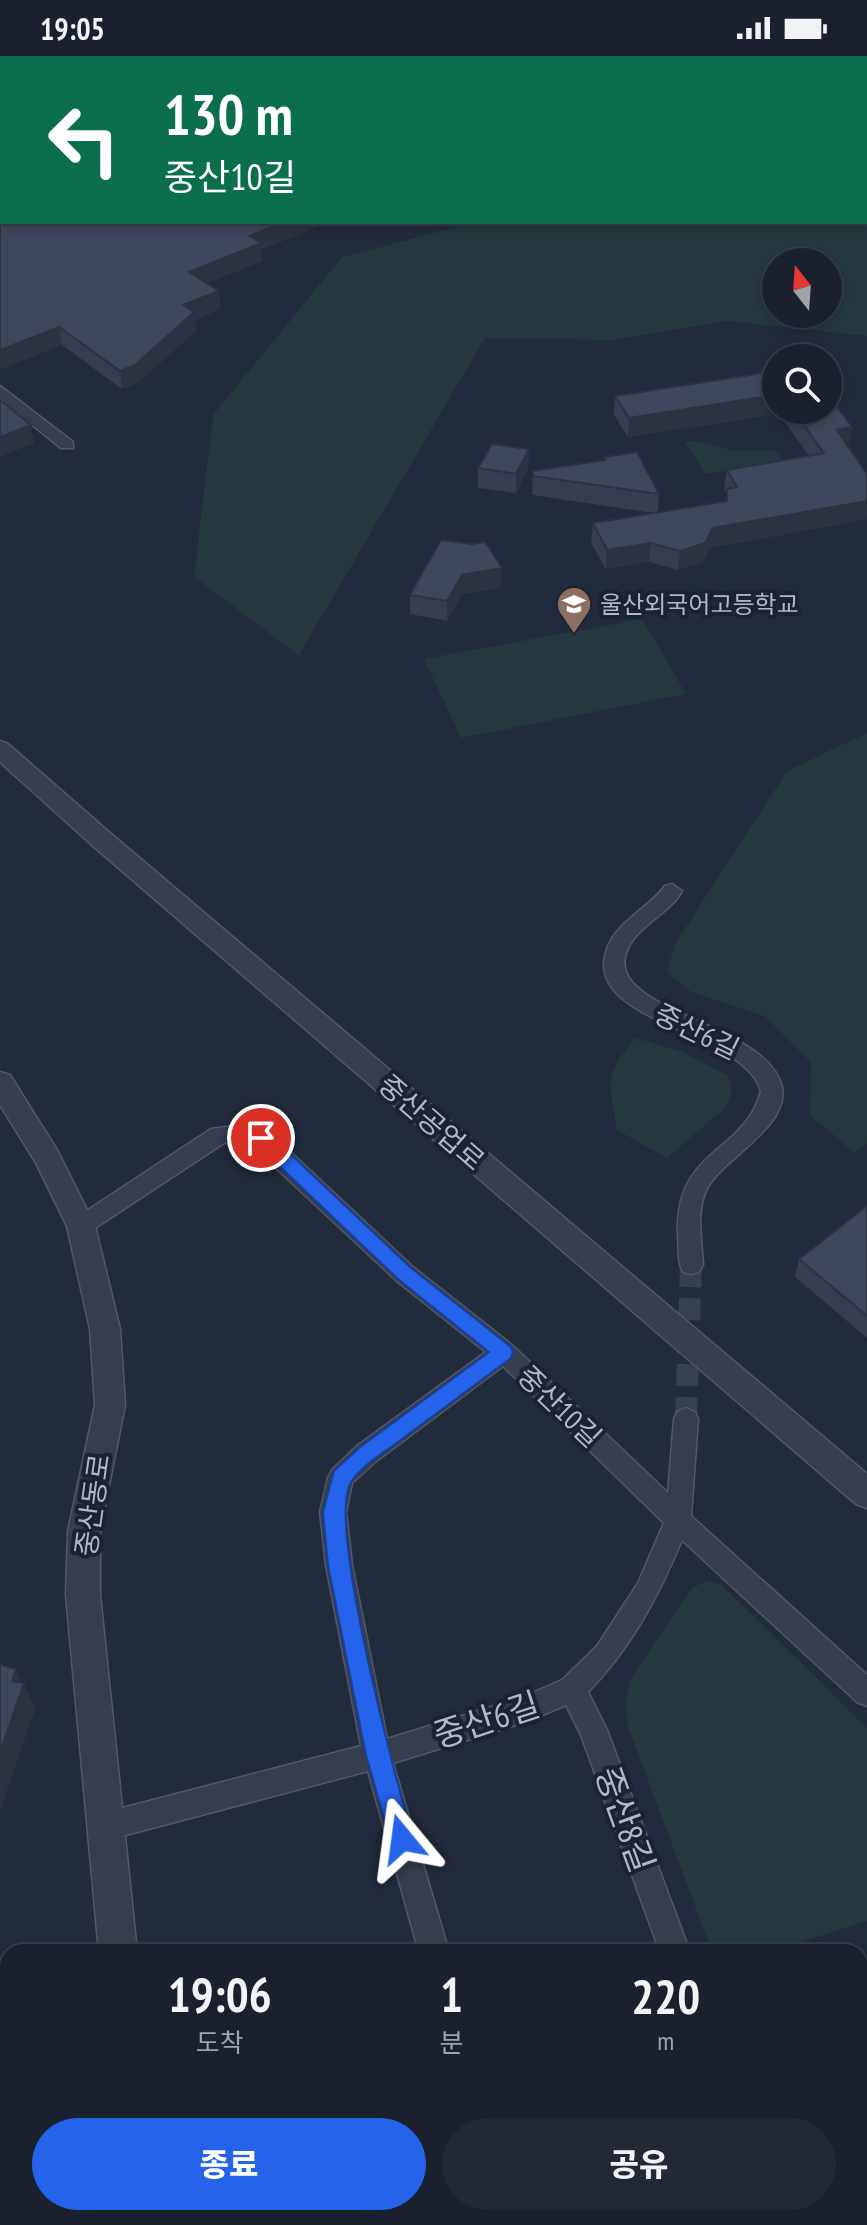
<!DOCTYPE html>
<html lang="ko">
<head>
<meta charset="utf-8">
<style>
  :root { --surface:#1a202d; --page:#232835; --text:#f1f3f6; --muted:#9fa3aa; --line:#383e49; --accent:#2563eb }
  body { margin:0; font-family:"PT Sans Narrow","Noto Sans KR",sans-serif; background:var(--page); color:var(--text); height:100vh; display:flex; flex-direction:column; font-size:30px; white-space:nowrap }
  * { box-sizing:border-box; margin:0 }
  p { font-size:26px; color:var(--muted) }
  .icon { flex:none; width:44px; height:44px; fill:none; stroke:currentColor; stroke-width:2; stroke-linecap:round; stroke-linejoin:round }
  .map { position:relative; flex:1; overflow:hidden }
  .panel { position:absolute; left:0px; top:1888px; width:868px; height:282px; display:flex; flex-direction:column; background:var(--surface); border-radius:24px 24px 0 0; box-shadow:0 4px 12px #0003,0 0 0 2px var(--line) }
  .panel>* { flex:none }
  .top-card { position:absolute; left:0px; top:0px; width:868px; height:168px; box-shadow:0 4px 12px #0003,0 0 0 2px var(--line); background:#0b6e4f; color:#fff; overflow:hidden }
  .needle { width:52px; rotate:343deg }
  .buttons { position:absolute; left:762px; top:192px; display:grid; gap:16px }
  .buttons a { display:grid; place-items:center; width:80px; height:80px; border-radius:50%; background:var(--surface); box-shadow:0 4px 12px #0003,0 0 0 2px var(--line); font-size:40px }
  .pin { position:absolute; display:grid; place-items:center; width:68px; height:68px; color:#fff; margin:-34px; border:4px solid #fff; border-radius:50%; box-shadow:0 2px 8px #0007 }
  .me { position:absolute; width:88px; margin:-44px; rotate:344deg; stroke-linejoin:round; filter:drop-shadow(0 0 6px #0008) }
  .turn { display:flex; align-items:center; gap:28px; height:168px; padding:0 32px; font-size:36px }
  .turn .icon { width:104px; height:104px; stroke-width:2.5 }
  .turn b { display:block; font-size:56px; line-height:68px }
  .eta { display:flex; justify-content:space-evenly; align-items:center; height:136px; text-align:center }
  .eta b { font-size:48px; font-weight:800; line-height:56px }
  .primary-button { display:flex; gap:16px; margin-top:auto; padding:16px 32px }
  .primary-button a { flex:1; height:92px; border-radius:48px; background:var(--accent); color:#fff; font-size:32px; font-weight:800; line-height:92px; text-align:center }
  .primary-button a+a { background:var(--page); color:var(--text) }
  .status { display:flex; justify-content:space-between; align-items:center; height:56px; padding:0 40px; background:var(--surface); direction:ltr }
  .status svg { height:22px; fill:currentColor }
  .map>svg:first-child { display:block }
  .green { fill:#24383d; fill-rule:evenodd }
  .lines { fill:none; stroke-linecap:round; stroke-linejoin:round }
  .minor-tunnel { stroke:#374051; stroke-width:22; stroke-dasharray:22 11; stroke-linecap:butt }
  .minor-casing { stroke:#515867; stroke-width:3 }
  .tertiary-casing { stroke:#515867; stroke-width:3 }
  .minor { fill:#363d4c; fill-rule:evenodd }
  .tertiary { fill:#363d4c; fill-rule:evenodd }
  .wall { fill:#353d4f }
  .shaded-wall { fill:#2b3240 }
  .building { fill:#3e475c; stroke:#2b3240; stroke-width:2 }
  .route { fill:#2563eb; stroke:#184099; stroke-width:2 }
  .labels { text-anchor:middle; dominant-baseline:central; stroke-width:8; stroke-linejoin:round; paint-order:stroke }
  .far-poi-label { font-size:24px; fill:#b1b8c8; stroke:#1b2231; text-anchor:start }
  .street-label { font-size:28px; fill:#b1b8c8; stroke:#1b2231 }
  .near-street-label { font-size:34px; fill:#b1b8c8; stroke:#1b2231 }
</style>
</head>
<body>
<div class="status"><b>19:05</b><svg viewBox="0 0 49 12"><path d="M0 12V9h3v3zM5 12V6h3v6zM10 12V3h3v9zM15 12V0h3v12zM26 1h20v11H26zM47 4h2v5h-2z"/></svg></div>
<div class="map">
<svg width="867" height="2169" viewBox="0 0 867 2169">
  <rect width="100%" height="100%" fill="#222b3c"/>
  <g class="green">
    <path d="M 460,0 L 867,0 L 867,280 L 726,265 L 611,284 L 485,282 L 299,599 L 194,521 L 213,359 L 342,201 L 476,166 L 866,166 L 866,2 ZM 828,206 L 828,258 L 776,258 L 776,206 Z"/>
    <path d="M 697,385 L 734,395 L 775,395 L 784,406 L 705,418 L 685,386 Z"/>
    <path d="M 642,563 L 686,638 L 461,682 L 424,603 Z"/>
    <path d="M 867,677 L 867,1087 L 855,1097 L 810,1059 L 811,1006 L 765,960 L 691,936 L 667,916 L 675,888 L 787,715 Z"/>
    <path d="M 636,982 L 683,996 L 728,1020 L 732,1036 L 726,1051 L 667,1102 L 617,1074 C 610,1027 602,1019 636,982 Z"/>
    <path d="M 706,1525 L 721,1528 L 867,1672 L 867,1865 L 769,1896 L 712,1896 L 629,1673 L 625,1649 L 632,1620 L 692,1532 Z"/>
  </g>
  <g class="lines">
    <path class="minor-tunnel" d="M 686,1363 L 691,1209"/>
    <g class="minor-casing">
      <g id="minor">
        <path d="M 141,0 L 156,0 L 157,2 L 142,2 Z"/>
        <path d="M 0,330 L 73,386 L 73,392 L 61,392 L 0,343 Z"/>
        <path d="M 672,828 L 682,835 L 679,840 C 665,859 638,871 628,892 C 597,955 767,965 782,1031 C 790,1070 724,1102 708,1131 C 695,1154 702,1184 703,1209 L 699,1216 L 691,1218 L 683,1216 C 677,1205 679,1191 678,1179 C 674,1092 745,1098 761,1035 C 744,974 580,967 607,893 C 616,866 649,852 665,830 Z"/>
        <path d="M 249,1068 L 269,1076 L 413,1211 L 512,1289 L 668,1437 L 674,1363 L 677,1356 L 686,1352 L 695,1356 L 698,1363 L 691,1460 L 867,1619 L 867,1650 L 857,1646 L 682,1484 C 658,1541 631,1592 588,1636 L 607,1674 L 690,1896 L 660,1896 L 581,1679 L 566,1649 L 526,1666 L 393,1707 L 449,1896 L 419,1896 L 368,1715 L 107,1784 L 97,1780 L 93,1770 L 97,1760 L 107,1756 L 361,1690 L 326,1509 L 320,1456 L 328,1422 L 332,1414 L 357,1390 L 486,1296 L 397,1225 L 247,1085 L 224,1087 L 89,1176 L 81,1179 L 73,1176 L 70,1170 L 73,1164 L 211,1073 ZM 503,1310 L 664,1467 L 638,1527 L 597,1590 L 562,1624 L 523,1641 L 387,1683 L 352,1509 L 346,1456 L 352,1427 L 375,1406 Z"/>
        <path d="M 497,2162 L 529,2162 L 531,2169 L 499,2169 Z"/>
        <path d="M 757,2162 L 789,2162 L 791,2169 L 759,2169 Z"/>
      </g>
    </g>
    <g class="tertiary-casing">
      <g id="tertiary">
        <path d="M 0,685 L 8,688 L 110,777 L 867,1418 L 867,1452 L 856,1448 L 92,789 L 0,706 Z"/>
        <path d="M 0,1016 L 10,1019 L 57,1094 L 95,1170 L 120,1273 L 125,1349 L 100,1475 L 100,1539 L 137,1896 L 99,1896 L 66,1539 L 68,1475 L 95,1349 L 90,1273 L 67,1170 L 36,1107 L 0,1049 Z"/>
        <path d="M 130,2162 L 170,2162 L 171,2169 L 131,2169 Z"/>
      </g>
    </g>
    <use href="#minor" class="minor"/>
    <use href="#tertiary" class="tertiary"/>
  </g>
  <g class="wall">
    <path d="M 239,0 L 357,0 L 358,2 L 243,2 Z"/>
    <path d="M 2,166 L 328,166 L 261,194 L 262,205 L 207,227 L 219,235 L 220,253 L 195,264 L 196,275 L 137,327 L 122,333 L 62,289 Z"/>
    <path d="M 776,311 L 776,354 L 828,354 L 852,371 L 848,390 L 867,418 L 867,463 L 710,492 L 703,506 L 678,514 L 649,506 L 606,513 L 591,487 L 593,467 L 654,457 L 532,439 L 533,415 L 604,404 L 604,401 L 659,438 L 658,457 L 726,446 L 727,437 L 724,433 L 727,414 L 809,400 L 779,358 L 628,381 L 614,359 L 615,340 L 760,318 L 761,314 Z"/>
    <path d="M 529,393 L 528,412 L 516,437 L 478,432 L 478,412 Z"/>
    <path d="M 502,512 L 501,532 L 462,538 L 447,565 L 410,558 L 410,539 Z"/>
    <path d="M 867,1150 L 867,1282 L 795,1221 L 799,1203 Z"/>
  </g>
  <g class="shaded-wall">
    <path d="M 2,98 L 2,116 L 0,117 L 0,99 Z"/>
    <path d="M 284,166 L 328,166 L 261,194 L 262,205 L 191,234 L 189,216 L 249,180 Z"/>
    <path d="M 219,235 L 220,253 L 195,264 L 196,275 L 137,327 L 122,333 L 120,315 L 183,249 Z"/>
    <path d="M 59,271 L 62,289 L 0,314 L 0,294 Z"/>
    <path d="M 776,339 L 776,354 L 780,354 L 779,358 L 628,381 L 629,362 Z"/>
    <path d="M 31,369 L 34,387 L 0,401 L 0,381 Z"/>
    <path d="M 852,371 L 849,390 L 833,393 L 837,374 Z"/>
    <path d="M 529,393 L 528,412 L 516,437 L 516,418 Z"/>
    <path d="M 867,445 L 867,463 L 710,492 L 703,506 L 678,514 L 680,495 L 713,472 Z"/>
    <path d="M 651,487 L 649,506 L 606,513 L 607,494 Z"/>
    <path d="M 502,512 L 501,532 L 462,538 L 447,565 L 447,545 L 462,519 Z"/>
    <path d="M 16,1613 L 23,1630 L 24,1627 L 35,1654 L 0,1754 L 0,1696 L 12,1625 Z"/>
    <path d="M 8,2039 L 8,2092 L 0,2119 L 0,2065 Z"/>
    <path d="M 32,2162 L 46,2162 L 44,2169 L 30,2169 Z"/>
  </g>
  <g class="building">
    <path d="M 0,0 L 146,0 L 140,2 L 2,2 L 2,98 L 0,99 Z"/>
    <path d="M 267,0 L 357,0 L 358,2 L 271,2 Z"/>
    <path d="M 2,148 L 2,166 L 284,166 L 249,180 L 261,187 L 189,216 L 219,235 L 183,249 L 194,256 L 135,309 L 120,315 L 59,271 L 0,294 L 0,149 Z"/>
    <path d="M 776,311 L 776,339 L 629,362 L 615,340 L 763,317 L 761,314 Z"/>
    <path d="M 828,339 L 852,371 L 837,374 L 867,418 L 867,445 L 713,472 L 705,487 L 680,495 L 651,487 L 607,494 L 593,467 L 727,445 L 727,433 L 737,431 L 727,414 L 824,397 L 793,354 L 828,354 Z"/>
    <path d="M 0,344 L 31,369 L 0,381 Z"/>
    <path d="M 492,388 L 529,393 L 516,418 L 478,412 Z"/>
    <path d="M 637,396 L 659,438 L 533,420 L 533,415 L 605,404 L 604,401 Z"/>
    <path d="M 441,484 L 472,488 L 485,486 L 502,512 L 462,519 L 447,545 L 410,539 Z"/>
    <path d="M 867,1150 L 867,1260 L 799,1203 Z"/>
    <path d="M 0,1609 L 16,1613 L 12,1625 L 24,1627 L 0,1696 Z"/>
    <path d="M 0,1935 L 8,1937 L 8,2039 L 0,2065 Z"/>
    <path d="M 0,2128 L 8,2129 L 8,2162 L 32,2162 L 30,2169 L 0,2169 Z"/>
  </g>
  <path class="route" d="M 261,1075 L 268,1077 L 411,1212 L 511,1291 L 513,1296 L 511,1302 C 473,1330 436,1358 398,1386 C 383,1397 361,1410 351,1426 C 326,1466 397,1728 413,1783 L 410,1791 L 402,1795 L 393,1791 L 390,1783 L 366,1699 L 328,1509 L 323,1456 L 334,1415 L 359,1392 L 489,1296 L 398,1223 L 255,1087 L 252,1082 L 255,1077 Z"/>
  <defs>
    <g id="school-pin" transform="scale(1.8)"><path d="M0 17L-7.5 6A9.5 9.5 0 1 1 7.5 6Z" fill="#8d6e63" stroke="#1b2231"/><path d="M0-5L7-2L0 1L-7-2ZM-4 1L0 2.5L4 1V4Q0 6-4 4Z" fill="#fff"/></g>
  </defs>
  <g fill-rule="evenodd">
    <use href="#school-pin" x="574" y="548"/>
  </g>
  <g class="labels">
    <g class="far-poi-label">
      <text x="600" y="548">울산외국어고등학교</text>
    </g>
    <g class="street-label">
      <text transform="translate(697 975) rotate(26)">중산6길</text>
      <text transform="translate(432 1066) rotate(41)">중산공업로</text>
      <text transform="translate(560 1350) rotate(44)">중산10길</text>
      <text transform="translate(92 1449) rotate(-82)">중산동로</text>
    </g>
    <g class="near-street-label">
      <text transform="translate(486 1663) rotate(-18)">중산6길</text>
      <text transform="translate(626 1763) rotate(70)">중산8길</text>
    </g>
  </g>
</svg>
<div class="buttons">
<a><svg class="needle" viewBox="-14 -14 28 28"><path d="M0-13l5 13h-10z" fill="#e53935"/><path d="M0 13l5-13h-10z" fill="#9fa3aa"/></svg></a>
<a><svg class="icon" aria-label="search" viewBox="0 0 24 24"><circle cx="10" cy="10" r="6"/><path d="M15 15l6 6"/></svg></a>
</div>
<div class="pin" style="left:261px;top:1082px;background:#d93025"><svg class="icon" aria-label="arrive" viewBox="0 0 24 24"><path d="M6 21V4h12l-3 4 3 4H6"/></svg></div>
<svg class="me" style="left:402px;top:1783px" viewBox="-20 -20 40 40"><path d="M0-17L14 15 0 8-14 15z" fill="#2563eb" stroke="#fff" stroke-width="4"/></svg>
<div class="top-card">
<div class="turn"><svg class="icon" aria-label="left" viewBox="0 0 24 24"><path d="M17 20v-9H6M10 6l-5 5 5 5"/></svg><div><b>130 m</b>중산10길</div></div>
</div>
<section class="panel">
<div class="eta">
<div><b>19:06</b><p>도착</p></div>
<div><b>1</b><p>분</p></div>
<div><b>220</b><p>m</p></div>
</div>
<div class="primary-button"><a>종료</a><a>공유</a></div>
</section>
</div>
</body>
</html>
